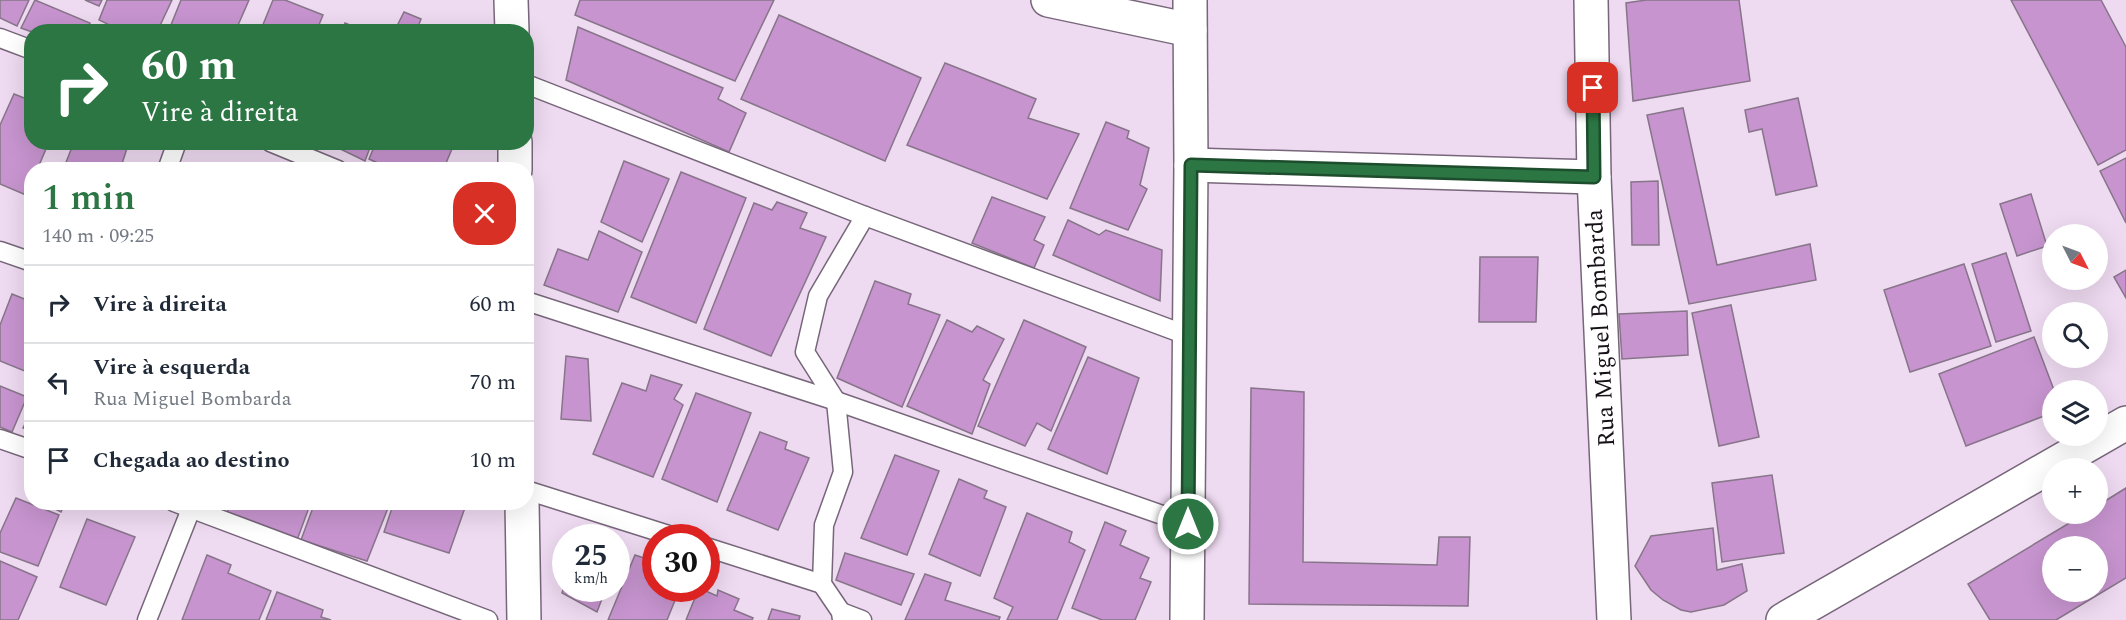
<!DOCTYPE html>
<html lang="pt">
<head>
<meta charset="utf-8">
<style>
  :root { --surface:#fff; --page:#f2f2f3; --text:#1f2937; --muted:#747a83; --line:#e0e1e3; --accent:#2c7644 }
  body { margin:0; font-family:Spectral,serif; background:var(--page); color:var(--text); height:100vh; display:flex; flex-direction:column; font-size:22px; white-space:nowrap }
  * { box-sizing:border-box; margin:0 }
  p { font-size:20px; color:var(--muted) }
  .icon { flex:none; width:33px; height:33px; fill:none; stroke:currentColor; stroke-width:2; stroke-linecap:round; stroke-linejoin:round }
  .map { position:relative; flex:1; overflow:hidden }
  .side { position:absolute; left:24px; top:162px; width:510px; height:348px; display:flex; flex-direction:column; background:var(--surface); border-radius:24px; box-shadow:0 6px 24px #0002 }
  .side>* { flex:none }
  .guide { position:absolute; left:24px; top:24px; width:510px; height:126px; border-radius:24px; box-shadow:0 6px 24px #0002; background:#2c7644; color:#fff; overflow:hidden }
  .needle { width:39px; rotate:132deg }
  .controls { position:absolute; left:2042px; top:224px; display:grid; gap:12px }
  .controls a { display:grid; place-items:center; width:66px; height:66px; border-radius:50%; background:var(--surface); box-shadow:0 6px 24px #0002; font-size:30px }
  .speed { position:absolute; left:552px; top:524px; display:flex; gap:12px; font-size:30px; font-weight:700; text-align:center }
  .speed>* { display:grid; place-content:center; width:78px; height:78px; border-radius:50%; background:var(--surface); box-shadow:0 6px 24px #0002; line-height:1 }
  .speed small { font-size:15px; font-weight:400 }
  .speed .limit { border:9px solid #d22; background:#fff; color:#111 }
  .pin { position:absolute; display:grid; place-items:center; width:51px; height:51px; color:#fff; margin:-26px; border-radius:12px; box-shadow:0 3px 9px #0006 }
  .me { position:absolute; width:66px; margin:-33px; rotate:0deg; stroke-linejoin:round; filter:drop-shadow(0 0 4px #0008) }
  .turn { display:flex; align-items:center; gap:21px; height:126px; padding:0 18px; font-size:27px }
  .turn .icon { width:78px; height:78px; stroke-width:2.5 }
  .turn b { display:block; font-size:42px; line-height:51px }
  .round { display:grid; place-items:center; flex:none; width:63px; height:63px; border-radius:24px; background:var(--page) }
  .summary { display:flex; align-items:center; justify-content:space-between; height:102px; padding:0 18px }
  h1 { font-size:36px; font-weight:600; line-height:45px; color:var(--accent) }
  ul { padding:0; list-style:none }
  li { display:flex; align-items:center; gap:18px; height:78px; padding:0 18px; border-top:2px solid var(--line) }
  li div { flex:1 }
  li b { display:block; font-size:22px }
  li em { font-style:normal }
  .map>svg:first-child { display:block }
  .building { fill:#c794cf; stroke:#877589; stroke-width:1.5; fill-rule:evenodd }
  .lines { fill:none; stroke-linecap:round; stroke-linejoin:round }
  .lane-casing { stroke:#77667a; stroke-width:21 }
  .street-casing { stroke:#77667a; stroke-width:36 }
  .lane { stroke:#fff; stroke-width:18 }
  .street { stroke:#fff; stroke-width:33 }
  .route-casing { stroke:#1d4d2c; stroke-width:15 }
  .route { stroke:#2c7644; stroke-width:10 }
  .labels { text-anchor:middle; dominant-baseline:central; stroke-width:5; stroke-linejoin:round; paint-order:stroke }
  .street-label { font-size:24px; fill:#171118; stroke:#fff }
</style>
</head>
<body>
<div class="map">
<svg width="2126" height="620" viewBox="0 0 2126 620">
  <rect width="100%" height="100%" fill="#eedaf1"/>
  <g class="building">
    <path d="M 0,0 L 29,0 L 17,26 L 0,18 Z"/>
    <path d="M 35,0 L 90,23 L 85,32 L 32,32 L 21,28 Z"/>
    <path d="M 85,0 L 102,0 L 99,6 Z"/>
    <path d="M 107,0 L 172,0 L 157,32 L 141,30 L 140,32 L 124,32 L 99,20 Z"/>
    <path d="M 181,0 L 249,0 L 235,32 L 173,32 L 169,30 Z"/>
    <path d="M 273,0 L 285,0 L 323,15 L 316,32 L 260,32 Z"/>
    <path d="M 580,0 L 774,0 L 735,81 L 575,15 Z"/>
    <path d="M 1646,0 L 1739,0 L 1750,81 L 1633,101 L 1626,3 Z"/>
    <path d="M 2011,0 L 2101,0 L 2126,47 L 2126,150 L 2098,165 Z"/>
    <path d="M 404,12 L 421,19 L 416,32 L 394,32 Z"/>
    <path d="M 779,15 L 921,78 L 885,161 L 741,99 Z"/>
    <path d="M 345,23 L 367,32 L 341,32 Z"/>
    <path d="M 578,27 L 723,88 L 718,99 L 746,113 L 729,152 L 566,80 Z"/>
    <path d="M 945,63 L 1036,99 L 1028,118 L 1079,134 L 1047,199 L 907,145 Z"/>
    <path d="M 14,94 L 32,101 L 32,142 L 49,142 L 37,170 L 32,170 L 32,182 L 26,195 L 0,184 L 0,125 Z"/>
    <path d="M 1798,98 L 1817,186 L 1776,195 L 1762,129 L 1749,132 L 1745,110 Z"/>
    <path d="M 1683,108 L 1717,265 L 1810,244 L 1816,280 L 1689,304 L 1647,115 Z"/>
    <path d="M 1106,122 L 1129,131 L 1127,138 L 1149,148 L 1140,185 L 1147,189 L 1128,230 L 1070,208 Z"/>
    <path d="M 74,142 L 129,142 L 120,170 L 63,170 Z"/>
    <path d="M 326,142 L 372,142 L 365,161 Z"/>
    <path d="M 376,142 L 436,142 L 452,149 L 443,170 L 393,170 L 369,159 Z"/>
    <path d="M 2126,158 L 2126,223 L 2100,171 Z"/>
    <path d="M 624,161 L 669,179 L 642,242 L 601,222 Z"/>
    <path d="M 205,164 L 218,170 L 202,170 Z"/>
    <path d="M 681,172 L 746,198 L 696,323 L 631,297 Z"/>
    <path d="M 1658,181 L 1659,245 L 1632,245 L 1631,182 Z"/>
    <path d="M 2031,194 L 2047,246 L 2017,256 L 2000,204 Z"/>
    <path d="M 992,197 L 1045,217 L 1034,240 L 1044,245 L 1034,268 L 972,243 Z"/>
    <path d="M 777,202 L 807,213 L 800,228 L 826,237 L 771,356 L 704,329 L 754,203 L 772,210 Z"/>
    <path d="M 1068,220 L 1099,235 L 1106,230 L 1162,250 L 1160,301 L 1053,255 Z"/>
    <path d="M 599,231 L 642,252 L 618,312 L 544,285 L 558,249 L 588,260 Z"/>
    <path d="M 2006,253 L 2031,331 L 1996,342 L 1972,264 Z"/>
    <path d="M 1480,257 L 1538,257 L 1536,322 L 1479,322 Z"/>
    <path d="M 1964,264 L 1991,346 L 1910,372 L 1884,290 Z"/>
    <path d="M 2126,270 L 2126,298 L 2114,277 Z"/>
    <path d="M 875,281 L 911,294 L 908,304 L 940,315 L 902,407 L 837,378 Z"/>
    <path d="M 12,294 L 32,302 L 32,374 L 0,361 L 0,325 Z"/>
    <path d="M 1731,305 L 1759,437 L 1719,446 L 1692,313 Z"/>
    <path d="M 1687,311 L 1688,355 L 1622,359 L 1619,314 Z"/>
    <path d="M 947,320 L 972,332 L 977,326 L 1004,339 L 983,380 L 990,384 L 972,434 L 907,406 Z"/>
    <path d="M 1024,320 L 1086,347 L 1051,431 L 1037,423 L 1025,446 L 978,426 Z"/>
    <path d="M 2034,337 L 2054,390 L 2052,390 L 2052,413 L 1966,446 L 1939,374 Z"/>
    <path d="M 566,356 L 588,359 L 591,421 L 561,419 Z"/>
    <path d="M 1088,357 L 1139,378 L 1107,474 L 1048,449 Z"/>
    <path d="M 651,375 L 682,385 L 674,399 L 683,405 L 653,477 L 593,454 L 622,383 L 646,391 Z"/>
    <path d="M 0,386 L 27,397 L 12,432 L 0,427 Z"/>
    <path d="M 1251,388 L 1304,392 L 1303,562 L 1437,565 L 1439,537 L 1470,537 L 1468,606 L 1249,604 Z"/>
    <path d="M 696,393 L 751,413 L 717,502 L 662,479 Z"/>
    <path d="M 32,410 L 32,432 L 23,428 Z"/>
    <path d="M 760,432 L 787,442 L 785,449 L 809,458 L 778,530 L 727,510 Z"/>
    <path d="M 895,455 L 939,471 L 907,555 L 861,538 Z"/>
    <path d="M 1772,475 L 1784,553 L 1722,562 L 1712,483 Z"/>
    <path d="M 959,479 L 987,491 L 984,498 L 1006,507 L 980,576 L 929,554 Z"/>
    <path d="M 2126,488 L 2126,578 L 2056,620 L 1990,620 L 1968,584 L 2086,513 L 2097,513 L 2097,506 ZM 2052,546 L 2097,546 L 2097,591 L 2052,591 Z"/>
    <path d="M 16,498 L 59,515 L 38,566 L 0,552 L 0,533 Z"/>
    <path d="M 41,502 L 65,502 L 61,512 Z"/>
    <path d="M 231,502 L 311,502 L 297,540 L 227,513 Z"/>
    <path d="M 315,502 L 373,502 L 388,508 L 367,561 L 301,540 Z"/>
    <path d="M 394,502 L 467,502 L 449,553 L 384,532 Z"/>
    <path d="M 1027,513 L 1072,532 L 1069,542 L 1085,550 L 1057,620 L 1007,620 L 1013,607 L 994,598 Z"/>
    <path d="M 87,519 L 135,537 L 106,605 L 60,587 Z"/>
    <path d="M 1105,522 L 1126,531 L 1120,545 L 1149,558 L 1140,578 L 1151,582 L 1135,620 L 1102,620 L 1072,608 Z"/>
    <path d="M 1713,528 L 1717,570 L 1742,564 L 1747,591 L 1724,605 L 1691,612 L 1681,610 L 1663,600 L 1651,590 L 1635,566 L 1651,536 Z"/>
    <path d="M 845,553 L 914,574 L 901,605 L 836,580 Z"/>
    <path d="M 207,555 L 231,565 L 228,573 L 271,591 L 259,620 L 182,620 Z"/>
    <path d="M 635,555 L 656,562 L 656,588 L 680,588 L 667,620 L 608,620 Z"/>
    <path d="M 0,561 L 37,577 L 18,620 L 0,620 Z"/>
    <path d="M 925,574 L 951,583 L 945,600 L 1000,617 L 999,620 L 905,620 Z"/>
    <path d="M 566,581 L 566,588 L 606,588 L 597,612 L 562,593 Z"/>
    <path d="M 699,588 L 717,596 L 718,590 L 739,599 L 734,610 L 753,618 L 752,620 L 686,620 Z"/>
    <path d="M 277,592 L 323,610 L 321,617 L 331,620 L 266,620 Z"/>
    <path d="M 772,609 L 800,616 L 799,620 L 768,620 Z"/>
  </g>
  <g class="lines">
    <g class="lane-casing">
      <g id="lane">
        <path d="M 0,38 L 32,50"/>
        <path d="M 526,84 L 865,216 L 1189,336"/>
        <path d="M 270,142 L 338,170"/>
        <path d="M 167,170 L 177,142"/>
        <path d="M 0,251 L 32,262"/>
        <path d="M 526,301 L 836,401 L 1188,524"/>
        <path d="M 0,439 L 32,450"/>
        <path d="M 526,490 L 675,537"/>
        <path d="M 174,502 L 488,620"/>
        <path d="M 706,547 L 822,584"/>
        <path d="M 841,612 L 862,620"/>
        <path d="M 147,620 L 191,509"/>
        <path d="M 842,620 L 841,612 L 822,584 L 824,525 L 843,472 L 836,401 L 805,352 L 818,296 L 865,216"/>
      </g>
    </g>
    <g class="street-casing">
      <g id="street">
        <path d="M 511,0 L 512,32"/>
        <path d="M 1048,0 L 1190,30"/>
        <path d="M 1591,0 L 1594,177 L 1614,620"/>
        <path d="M 515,142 L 515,170"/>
        <path d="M 1191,165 L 1594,177"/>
        <path d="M 522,502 L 524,620"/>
        <path d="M 1187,620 L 1191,165 L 1190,0"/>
        <path d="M 1783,620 L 2126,423"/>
      </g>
    </g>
    <use href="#lane" class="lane"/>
    <use href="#street" class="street"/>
  </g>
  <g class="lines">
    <g class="route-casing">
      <path id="route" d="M 1188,524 L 1191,165 L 1594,177 L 1593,88"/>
    </g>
    <use href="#route" class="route"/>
  </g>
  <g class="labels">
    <g class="street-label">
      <text transform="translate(1601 328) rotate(-93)">Rua Miguel Bombarda</text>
    </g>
  </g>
</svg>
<div class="controls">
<a><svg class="needle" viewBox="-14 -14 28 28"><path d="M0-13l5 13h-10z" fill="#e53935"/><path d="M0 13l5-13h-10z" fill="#747a83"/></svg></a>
<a><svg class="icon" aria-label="search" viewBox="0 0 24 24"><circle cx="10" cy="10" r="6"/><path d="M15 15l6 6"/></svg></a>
<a><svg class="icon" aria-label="layers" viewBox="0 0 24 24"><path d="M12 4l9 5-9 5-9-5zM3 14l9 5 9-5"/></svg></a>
<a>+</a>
<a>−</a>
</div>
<div class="speed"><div>25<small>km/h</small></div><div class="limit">30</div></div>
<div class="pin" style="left:1593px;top:88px;background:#d93025"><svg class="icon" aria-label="arrive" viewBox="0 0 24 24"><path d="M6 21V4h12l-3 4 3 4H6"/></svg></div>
<svg class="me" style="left:1188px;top:524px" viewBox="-20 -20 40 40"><circle r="17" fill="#2c7644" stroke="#fff" stroke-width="3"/><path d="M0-11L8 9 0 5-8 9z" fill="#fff"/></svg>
<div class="guide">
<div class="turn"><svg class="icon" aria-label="right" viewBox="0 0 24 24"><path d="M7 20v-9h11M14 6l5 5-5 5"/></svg><div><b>60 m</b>Vire à direita</div></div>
</div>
<section class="side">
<div class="summary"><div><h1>1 min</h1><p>140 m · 09:25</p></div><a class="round" style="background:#d93025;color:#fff"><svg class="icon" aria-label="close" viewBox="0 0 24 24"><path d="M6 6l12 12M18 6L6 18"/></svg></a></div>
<ul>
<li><svg class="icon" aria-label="right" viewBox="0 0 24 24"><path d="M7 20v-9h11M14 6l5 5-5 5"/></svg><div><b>Vire à direita</b></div><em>60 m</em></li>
<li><svg class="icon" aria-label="left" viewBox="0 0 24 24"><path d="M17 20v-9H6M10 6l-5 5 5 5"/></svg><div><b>Vire à esquerda</b><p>Rua Miguel Bombarda</p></div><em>70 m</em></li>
<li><svg class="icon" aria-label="arrive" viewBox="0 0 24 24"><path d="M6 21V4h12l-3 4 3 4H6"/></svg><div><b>Chegada ao destino</b></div><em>10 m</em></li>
</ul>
</section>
</div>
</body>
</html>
